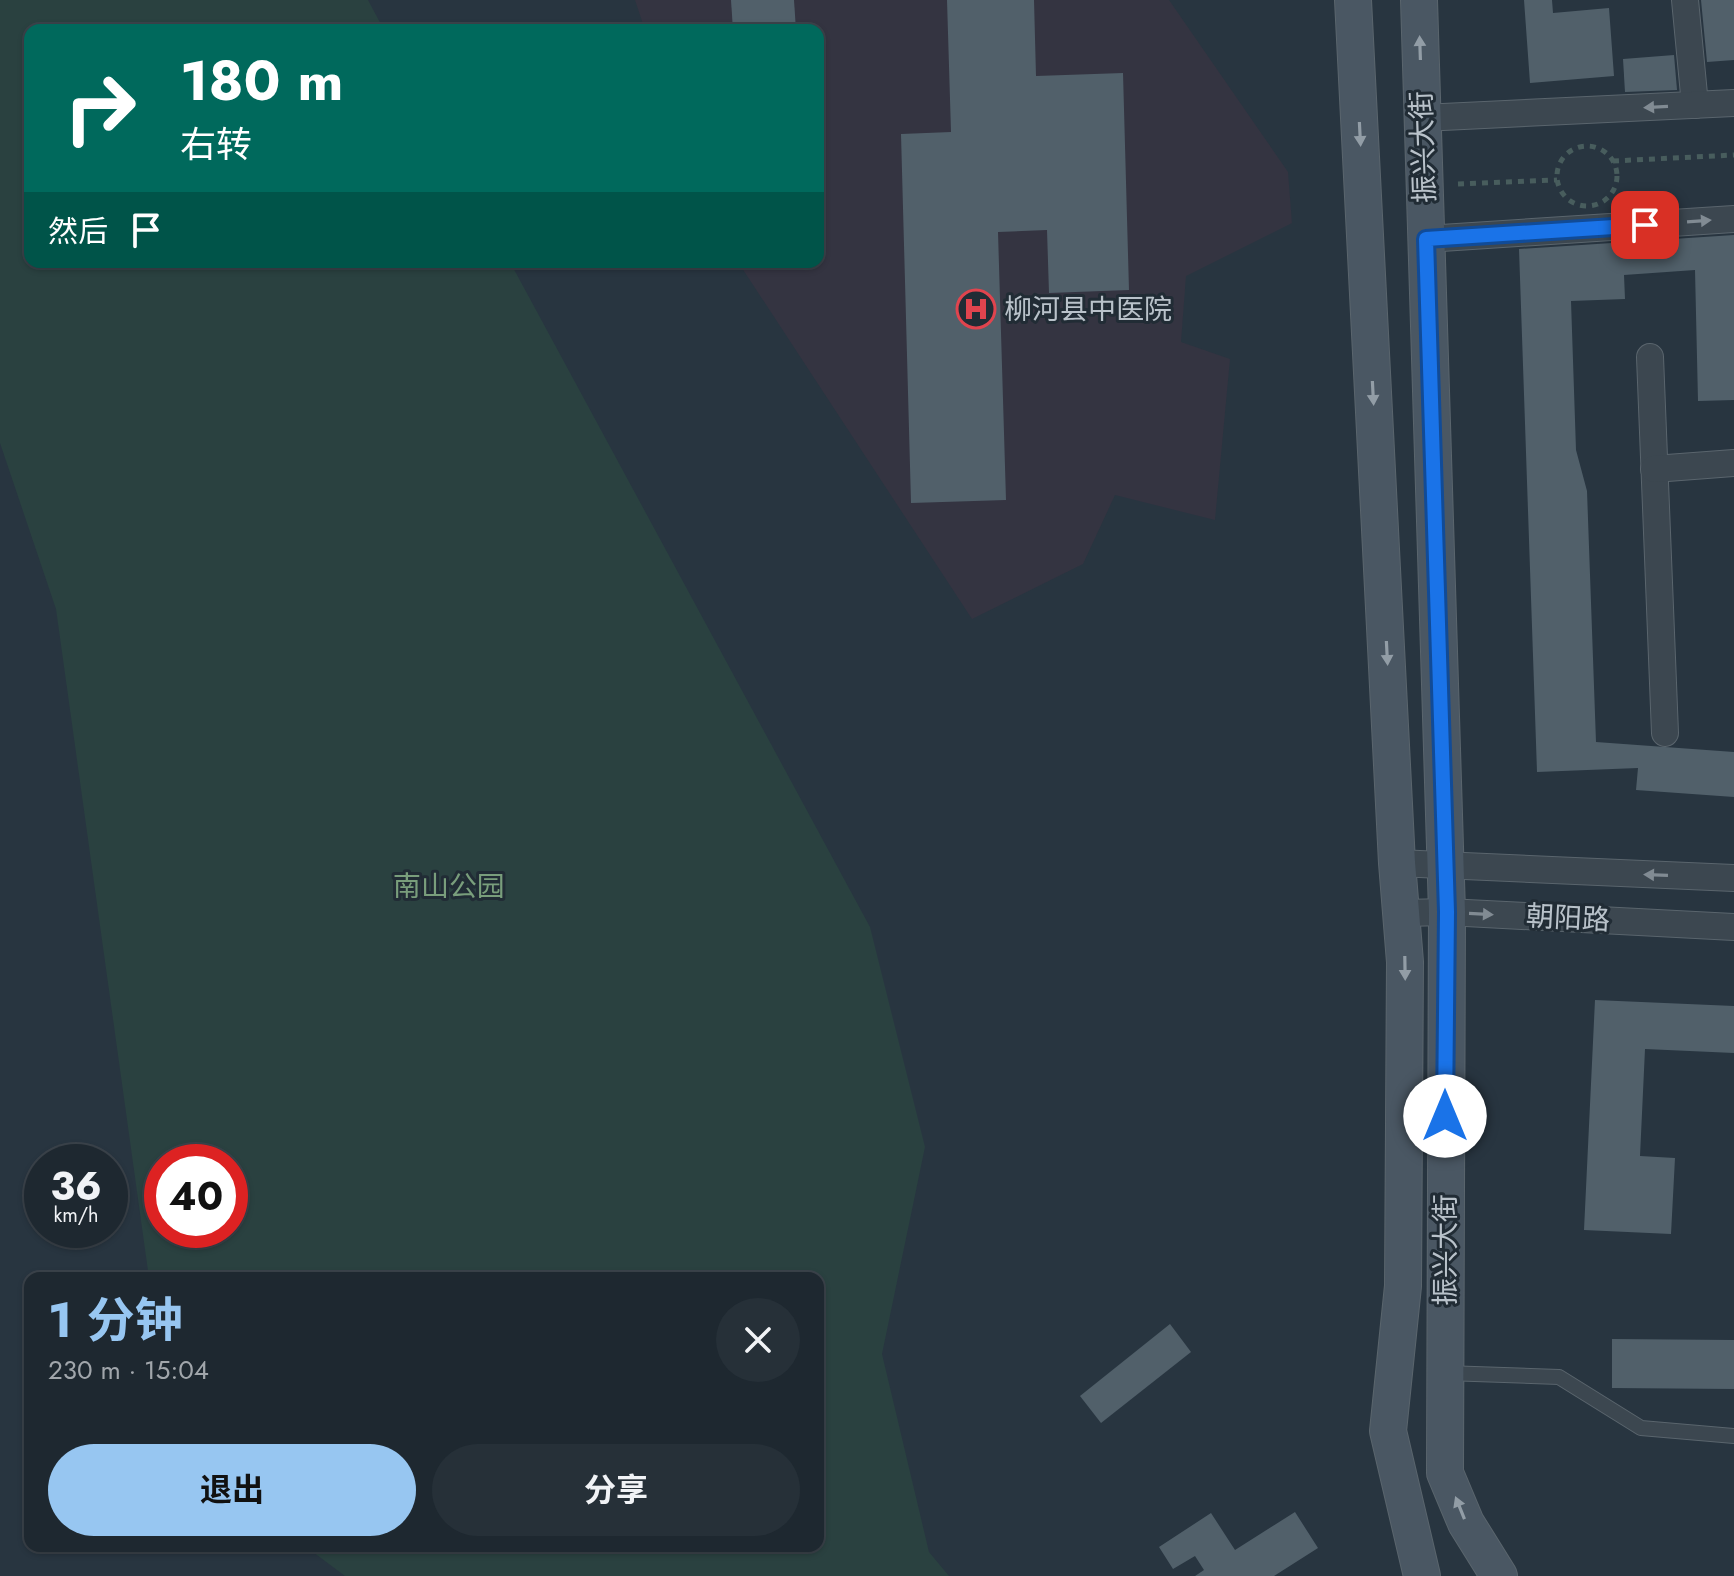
<!DOCTYPE html>
<html lang="zh">
<head>
<meta charset="utf-8">
<style>
  :root { --surface:#1e2830; --page:#263038; --text:#f1f3f6; --muted:#a1a6ab; --line:#3c444c; --accent:#97c6f1 }
  body { margin:0; font-family:Jost,"Noto Sans SC",sans-serif; background:var(--page); color:var(--text); height:100vh; display:flex; flex-direction:column; font-size:30px; white-space:nowrap }
  * { box-sizing:border-box; margin:0 }
  p { font-size:26px; color:var(--muted) }
  .icon { flex:none; width:44px; height:44px; fill:none; stroke:currentColor; stroke-width:2; stroke-linecap:round; stroke-linejoin:round }
  .map { position:relative; flex:1; overflow:hidden }
  .panel { position:absolute; left:24px; top:1272px; width:800px; height:280px; display:flex; flex-direction:column; background:var(--surface); border-radius:16px; box-shadow:0 2px 6px #0004,0 0 0 2px var(--line) }
  .panel>* { flex:none }
  .hud { position:absolute; left:24px; top:24px; width:800px; height:244px; border-radius:16px; box-shadow:0 2px 6px #0004,0 0 0 2px var(--line); background:#00695c; color:#fff; overflow:hidden }
  .speed { position:absolute; left:24px; top:1144px; display:flex; gap:16px; font-size:40px; font-weight:700; text-align:center }
  .speed>* { display:grid; place-content:center; width:104px; height:104px; border-radius:50%; background:var(--surface); box-shadow:0 2px 6px #0004,0 0 0 2px var(--line); line-height:1 }
  .speed small { font-size:20px; font-weight:400 }
  .speed .limit { border:12px solid #d22; background:#fff; color:#111 }
  .pin { position:absolute; display:grid; place-items:center; width:68px; height:68px; color:#fff; margin:-34px; border-radius:16px; box-shadow:0 4px 12px #0006 }
  .me { position:absolute; width:88px; margin:-44px; rotate:0deg; stroke-linejoin:round; filter:drop-shadow(0 0 6px #0008) }
  .turn { display:flex; align-items:center; gap:28px; height:168px; padding:0 24px; font-size:36px }
  .turn .icon { width:104px; height:104px; stroke-width:2.5 }
  .turn b { display:block; font-size:56px; line-height:68px }
  .then { display:flex; align-items:center; height:76px; padding:0 24px; background:#0003; gap:16px; font-size:30px }
  .round { display:grid; place-items:center; flex:none; width:84px; height:84px; border-radius:42px; background:var(--page) }
  .headline { display:flex; align-items:center; justify-content:space-between; height:136px; padding:0 24px }
  h1 { font-size:48px; font-weight:700; line-height:60px; color:var(--accent) }
  .button { display:flex; gap:16px; margin-top:auto; padding:16px 24px }
  .button a { flex:1; height:92px; border-radius:48px; background:var(--accent); color:#111; font-size:32px; font-weight:700; line-height:92px; text-align:center }
  .button a+a { background:var(--page); color:var(--text) }
  .map>svg:first-child { display:block }
  .medical { fill:#343441 }
  .green { fill:#2a4140; fill-rule:evenodd }
  .building { fill:#51606a }
  .lines { fill:none; stroke-linecap:round; stroke-linejoin:round }
  .lane-casing { stroke:#5a656d; stroke-width:16 }
  .street-casing { stroke:#5a656d; stroke-width:28 }
  .secondary-casing { stroke:#5a656d; stroke-width:38 }
  .path { stroke:#485d5d; stroke-width:5; stroke-dasharray:6 6; stroke-linecap:butt }
  .lane { stroke:#3c4750; stroke-width:14 }
  .street { stroke:#3c4750; stroke-width:26 }
  .secondary { stroke:#4a5763; stroke-width:36 }
  .oneway { fill:#929da6 }
  .oneway2 { fill:#818b93 }
  .route-casing { stroke:#114b97; stroke-width:20 }
  .route { stroke:#1a73e8; stroke-width:14 }
  .labels { text-anchor:middle; dominant-baseline:central; stroke-width:6; stroke-linejoin:round; paint-order:stroke }
  .street-label { font-size:28px; fill:#b9c2ca; stroke:#212c35 }
  .poi-label { font-size:28px; fill:#b9c2ca; stroke:#212c35; text-anchor:start }
  .park-label { font-size:28px; fill:#799e7c; stroke:#212c35 }
</style>
</head>
<body>
<div class="map">
<svg width="1734" height="1576" viewBox="0 0 1734 1576">
  <rect width="100%" height="100%" fill="#283540"/>
  <path class="medical" d="M 635,0 L 1169,0 L 1288,172 L 1292,223 L 1186,276 L 1181,342 L 1230,359 L 1215,520 L 1115,495 L 1083,564 L 972,619 L 738,262 L 818,262 L 818,30 L 645,30 Z"/>
  <path class="green" d="M 0,0 L 368,0 L 384,30 L 30,30 L 30,262 L 510,262 L 870,927 L 925,1147 L 882,1354 L 929,1552 L 949,1576 L 345,1576 L 305,1546 L 818,1546 L 818,1278 L 149,1278 L 56,609 L 0,443 ZM 162,1162 L 230,1162 L 230,1230 L 162,1230 Z"/>
  <g class="building">
    <path d="M 731,0 L 794,0 L 796,30 L 733,30 Z"/>
    <path d="M 947,0 L 1034,0 L 1036,76 L 1123,73 L 1129,290 L 1049,293 L 1047,230 L 998,232 L 1006,500 L 911,503 L 901,134 L 951,132 Z"/>
    <path d="M 1524,0 L 1552,0 L 1553,13 L 1609,8 L 1614,76 L 1530,83 Z"/>
    <path d="M 1701,0 L 1734,0 L 1734,60 L 1707,62 Z"/>
    <path d="M 1674,55 L 1677,90 L 1625,92 L 1623,59 Z"/>
    <path d="M 1734,235 L 1734,400 L 1698,401 L 1695,270 L 1624,275 L 1625,299 L 1571,301 L 1576,450 L 1587,491 L 1596,742 L 1734,752 L 1734,797 L 1636,790 L 1638,768 L 1537,772 L 1519,249 Z"/>
    <path d="M 1595,1000 L 1734,1006 L 1734,1053 L 1645,1049 L 1640,1156 L 1675,1158 L 1671,1234 L 1584,1230 Z"/>
    <path d="M 1170,1324 L 1191,1352 L 1101,1423 L 1080,1396 Z"/>
    <path d="M 1612,1339 L 1734,1340 L 1734,1389 L 1612,1388 Z"/>
    <path d="M 1295,1512 L 1318,1548 L 1274,1576 L 1195,1576 L 1204,1570 L 1195,1556 L 1173,1569 L 1159,1547 L 1211,1513 L 1235,1550 Z"/>
  </g>
  <g class="lines">
    <g class="lane-casing">
      <path id="lane" d="M 1445,1373 L 1559,1377 L 1641,1428 L 1734,1436"/>
    </g>
    <g class="street-casing">
      <g id="street">
        <path d="M 1685,0 L 1695,105"/>
        <path d="M 1422,118 L 1734,103"/>
        <path d="M 1426,239 L 1734,219"/>
        <path d="M 1650,357 L 1665,733"/>
        <path d="M 1654,469 L 1734,463"/>
        <path d="M 1397,863 L 1734,878"/>
        <path d="M 1403,913 L 1447,912 L 1734,927"/>
      </g>
    </g>
    <g class="secondary-casing">
      <g id="secondary">
        <path d="M 1353,0 L 1397,863 L 1405,962 L 1403,1286 L 1388,1431 L 1422,1576"/>
        <path d="M 1419,0 L 1447,912 L 1445,1473 L 1466,1523 L 1499,1576"/>
      </g>
    </g>
    <g class="path">
      <circle cx="1587" cy="176" r="30"/>
      <path d="M 1613,161 L 1734,155"/>
      <path d="M 1458,184 L 1557,180"/>
    </g>
    <use href="#lane" class="lane"/>
    <use href="#street" class="street"/>
    <use href="#secondary" class="secondary"/>
  </g>
  <defs><path id="oneway-solid" d="M-6-.8H1V-3.2L6.5 0L1 3.2V.8H-6Z" transform="scale(2)"/></defs>
  <g class="oneway">
    <use href="#oneway-solid" transform="translate(1420 48) rotate(-92)"/>
    <use href="#oneway-solid" transform="translate(1360 134) rotate(87)"/>
    <use href="#oneway-solid" transform="translate(1373 393) rotate(87)"/>
    <use href="#oneway-solid" transform="translate(1387 653) rotate(87)"/>
    <use href="#oneway-solid" transform="translate(1405 968) rotate(89)"/>
    <use href="#oneway-solid" transform="translate(1460 1508) rotate(-112)"/>
  </g>
  <g class="oneway2">
    <use href="#oneway-solid" transform="translate(1656 107) rotate(177)"/>
    <use href="#oneway-solid" transform="translate(1699 221) rotate(-4)"/>
    <use href="#oneway-solid" transform="translate(1656 875) rotate(-178)"/>
    <use href="#oneway-solid" transform="translate(1481 914) rotate(3)"/>
  </g>
  <g class="lines">
    <g class="route-casing">
      <path id="route" d="M 1445,1116 L 1447,912 L 1426,239 L 1645,225"/>
    </g>
    <use href="#route" class="route"/>
  </g>
  <defs>
    <g id="hospital-ring" transform="scale(2)"><circle r="9.5" fill="#212c35" stroke="#e0444e" stroke-width="1.5"/><path d="M-5-5h3v3.5h4V-5h3V5h-3V1.5h-4V5h-3Z" fill="#e0444e"/></g>
  </defs>
  <g fill-rule="evenodd">
    <use href="#hospital-ring" x="976" y="309"/>
  </g>
  <g class="labels">
    <g class="street-label">
      <text transform="translate(1423 147) rotate(-92)">振兴大街</text>
      <text transform="translate(1568 918) rotate(3)">朝阳路</text>
      <text transform="translate(1445 1250) rotate(-90)">振兴大街</text>
    </g>
    <g class="poi-label">
      <text x="1004" y="309">柳河县中医院</text>
    </g>
    <g class="park-label">
      <text x="449" y="886">南山公园</text>
    </g>
  </g>
</svg>
<div class="speed"><div>36<small>km/h</small></div><div class="limit">40</div></div>
<div class="pin" style="left:1645px;top:225px;background:#d93025"><svg class="icon" aria-label="arrive" viewBox="0 0 24 24"><path d="M6 21V4h12l-3 4 3 4H6"/></svg></div>
<svg class="me" style="left:1445px;top:1116px" viewBox="-20 -20 40 40"><circle r="19" fill="#fff"/><path d="M0-13L10 11 0 6-10 11z" fill="#1a73e8"/></svg>
<div class="hud">
<div class="turn"><svg class="icon" aria-label="right" viewBox="0 0 24 24"><path d="M7 20v-9h11M14 6l5 5-5 5"/></svg><div><b>180 m</b>右转</div></div>
<div class="then">然后<svg class="icon" aria-label="arrive" viewBox="0 0 24 24"><path d="M6 21V4h12l-3 4 3 4H6"/></svg></div>
</div>
<section class="panel">
<div class="headline"><div><h1>1 分钟</h1><p>230 m · 15:04</p></div><a class="round"><svg class="icon" aria-label="close" viewBox="0 0 24 24"><path d="M6 6l12 12M18 6L6 18"/></svg></a></div>
<div class="button"><a>退出</a><a>分享</a></div>
</section>
</div>
</body>
</html>
